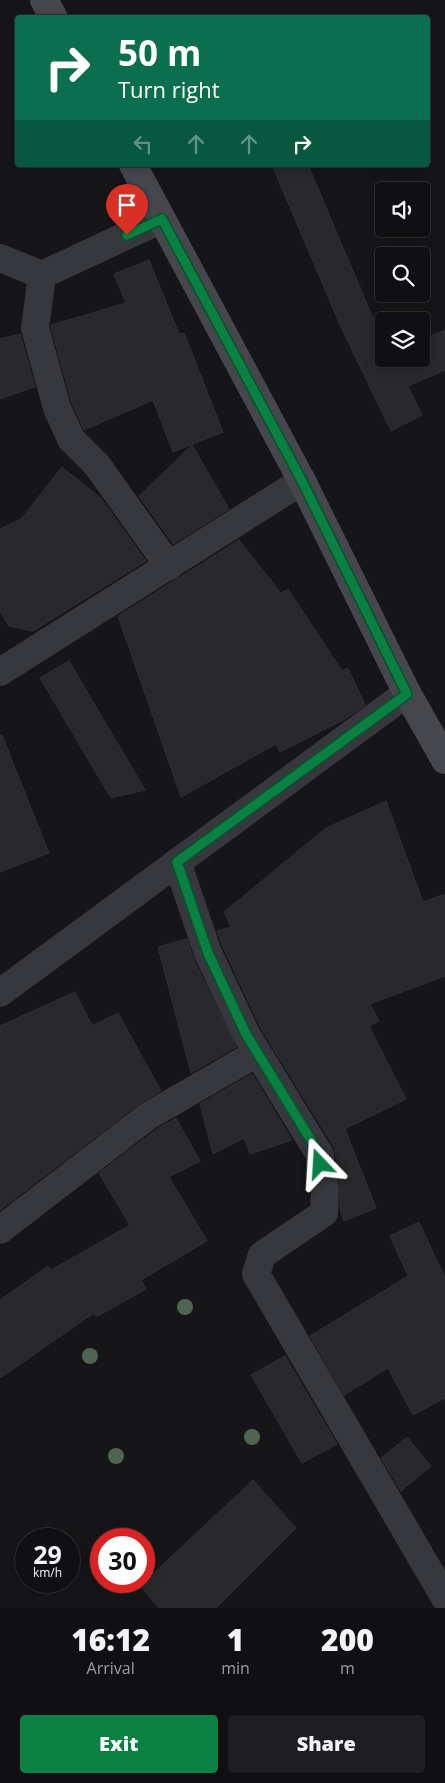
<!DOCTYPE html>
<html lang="en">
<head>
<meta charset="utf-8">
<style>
  :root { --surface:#101012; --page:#1e1e20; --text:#f1f3f6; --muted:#9c9d9f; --line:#303032; --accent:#0b8043 }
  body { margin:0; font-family:"Open Sans",sans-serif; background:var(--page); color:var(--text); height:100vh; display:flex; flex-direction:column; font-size:19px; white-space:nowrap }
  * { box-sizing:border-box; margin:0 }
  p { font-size:16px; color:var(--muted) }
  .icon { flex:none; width:28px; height:28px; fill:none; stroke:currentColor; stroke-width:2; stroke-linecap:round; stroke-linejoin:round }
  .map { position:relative; height:1608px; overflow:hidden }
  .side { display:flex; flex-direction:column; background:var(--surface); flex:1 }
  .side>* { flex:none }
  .hud { position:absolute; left:15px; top:15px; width:415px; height:152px; border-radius:5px; box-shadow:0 2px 12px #0003,0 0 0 1px var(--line); background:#0b6e4f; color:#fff; overflow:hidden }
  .tools { position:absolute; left:375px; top:182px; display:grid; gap:10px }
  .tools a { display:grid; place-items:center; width:55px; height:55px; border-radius:5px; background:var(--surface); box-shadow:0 2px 12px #0003,0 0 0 1px var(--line); font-size:25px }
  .speed { position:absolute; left:15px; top:1528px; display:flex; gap:10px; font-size:25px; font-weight:700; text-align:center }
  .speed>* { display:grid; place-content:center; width:65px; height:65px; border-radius:50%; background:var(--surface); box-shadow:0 2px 12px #0003,0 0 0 1px var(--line); line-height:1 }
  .speed small { font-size:12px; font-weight:400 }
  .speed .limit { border:8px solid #d22; background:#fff; color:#111 }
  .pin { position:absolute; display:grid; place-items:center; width:42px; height:42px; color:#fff; margin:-51px -21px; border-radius:50% 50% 50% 0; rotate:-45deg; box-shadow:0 0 5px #0007 }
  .pin .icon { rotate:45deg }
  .me { position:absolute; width:55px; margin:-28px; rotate:340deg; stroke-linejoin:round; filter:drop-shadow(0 0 4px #0008) }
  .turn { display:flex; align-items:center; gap:18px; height:105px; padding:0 20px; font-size:22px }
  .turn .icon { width:65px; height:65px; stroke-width:2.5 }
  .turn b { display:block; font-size:35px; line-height:42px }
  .lanes { display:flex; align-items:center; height:48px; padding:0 20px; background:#0003; justify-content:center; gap:25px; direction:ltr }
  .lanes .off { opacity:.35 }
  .eta { display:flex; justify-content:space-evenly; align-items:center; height:85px; text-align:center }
  .eta b { font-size:30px; font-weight:800; line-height:35px }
  .button { display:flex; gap:10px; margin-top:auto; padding:10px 20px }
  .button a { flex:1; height:58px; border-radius:5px; background:var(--accent); color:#fff; font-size:20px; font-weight:800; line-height:58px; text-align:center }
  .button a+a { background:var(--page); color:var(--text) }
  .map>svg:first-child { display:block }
  .building { fill:#29292c; stroke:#303034 }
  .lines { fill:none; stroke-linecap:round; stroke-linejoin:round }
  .street { stroke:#37383d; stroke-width:28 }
  .secondary { stroke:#45474d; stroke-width:28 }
  .tree { fill:#506452 }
  .route-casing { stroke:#07532c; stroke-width:12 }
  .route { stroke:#0b8043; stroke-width:9 }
</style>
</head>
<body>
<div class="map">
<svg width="445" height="1608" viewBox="0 0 445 1608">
  <rect width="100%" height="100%" fill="#161618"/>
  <g class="building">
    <path d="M 272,165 L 308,165 L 378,330 L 380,329 L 384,336 L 384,359 L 421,359 L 421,340 L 445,330 L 445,370 L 408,386 L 422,415 L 391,431 L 341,327 Z"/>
    <path d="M 149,260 L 179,334 L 184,333 L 223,432 L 173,452 L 153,400 L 84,430 L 72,403 L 51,327 L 51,325 L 126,303 L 114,274 Z"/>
    <path d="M 20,334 L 35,387 L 0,399 L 0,339 Z"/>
    <path d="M 192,445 L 229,509 L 173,544 L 139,496 Z"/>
    <path d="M 62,467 L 101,498 L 146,561 L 33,631 L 9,626 L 0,611 L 0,529 L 21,519 Z"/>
    <path d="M 239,540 L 281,593 L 288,589 L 342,671 L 348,668 L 365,705 L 345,719 L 280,752 L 276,744 L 181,797 L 118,616 Z"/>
    <path d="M 69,661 L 145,790 L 111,798 L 40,678 Z"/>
    <path d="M 0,735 L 2,735 L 49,853 L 0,872 Z"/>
    <path d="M 386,801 L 423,902 L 445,894 L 445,976 L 370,1004 L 379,1021 L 369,1026 L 406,1099 L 345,1129 L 376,1208 L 344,1221 L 340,1209 L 340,1186 L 334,1147 L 260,1027 L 223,947 L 217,931 L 231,927 L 224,912 L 326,828 Z"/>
    <path d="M 187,939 L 194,960 L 236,1047 L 191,1073 L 158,947 Z"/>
    <path d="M 75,992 L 92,1026 L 118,1013 L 161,1091 L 139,1104 L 0,1210 L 0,1026 Z"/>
    <path d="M 252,1074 L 292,1140 L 250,1154 L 244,1138 L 213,1154 L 200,1104 Z"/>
    <path d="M 176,1118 L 200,1161 L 169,1177 L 207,1241 L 141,1280 L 146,1289 L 96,1317 L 94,1313 L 0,1378 L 0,1300 L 48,1266 L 51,1270 L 130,1225 L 99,1173 L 157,1129 Z"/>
    <path d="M 419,1222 L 445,1278 L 445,1398 L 413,1415 L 388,1368 L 344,1395 L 310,1336 L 408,1276 L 390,1236 Z"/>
    <path d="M 285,1356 L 337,1444 L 302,1463 L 251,1375 Z"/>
    <path d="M 407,1437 L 431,1466 L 401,1491 L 381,1458 Z"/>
    <path d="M 253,1480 L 296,1528 L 216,1608 L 159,1608 L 140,1586 Z"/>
  </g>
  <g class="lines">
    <g class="street">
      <path d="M 0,258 L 42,275 L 162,219"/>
      <path d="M 42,275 L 35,328 L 57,408 L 71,439 L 97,465 L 169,566"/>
      <path d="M 0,672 L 302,481"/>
      <path d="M 177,862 L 208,953 L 246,1034 L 320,1155 L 320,1164 L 325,1189 L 324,1213 L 262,1255 L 256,1274 L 445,1598"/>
      <path d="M 0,993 L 407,693"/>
      <path d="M 0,1230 L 148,1116 L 257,1053"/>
    </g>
    <g class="secondary">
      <path d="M 44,0 L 54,18"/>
      <path d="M 133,165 L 302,481 L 407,693 L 445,760"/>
    </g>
  </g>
  <g class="tree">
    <circle cx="185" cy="1307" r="8"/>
    <circle cx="90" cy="1356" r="8"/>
    <circle cx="252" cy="1437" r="8"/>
    <circle cx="116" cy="1456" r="8"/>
  </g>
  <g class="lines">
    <g class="route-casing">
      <path id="route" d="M 127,235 L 162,219 L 302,481 L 407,694 L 177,862 L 208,953 L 246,1034 L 320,1155 L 320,1164"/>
    </g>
    <use href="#route" class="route"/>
  </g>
</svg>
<div class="tools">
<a><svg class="icon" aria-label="sound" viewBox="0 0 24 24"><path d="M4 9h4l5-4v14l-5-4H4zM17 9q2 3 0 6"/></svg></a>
<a><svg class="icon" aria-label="search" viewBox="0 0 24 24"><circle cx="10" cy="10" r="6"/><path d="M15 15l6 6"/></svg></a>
<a><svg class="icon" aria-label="layers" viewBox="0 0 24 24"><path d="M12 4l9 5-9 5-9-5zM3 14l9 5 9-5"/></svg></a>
</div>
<div class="speed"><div>29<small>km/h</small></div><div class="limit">30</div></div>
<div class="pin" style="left:127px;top:235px;background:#d93025"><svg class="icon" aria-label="arrive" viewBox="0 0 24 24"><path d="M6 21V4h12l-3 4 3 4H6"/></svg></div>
<svg class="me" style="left:320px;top:1164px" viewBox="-20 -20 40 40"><path d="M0-17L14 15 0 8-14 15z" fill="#0b8043" stroke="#fff" stroke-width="4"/></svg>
<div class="hud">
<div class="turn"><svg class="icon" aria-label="right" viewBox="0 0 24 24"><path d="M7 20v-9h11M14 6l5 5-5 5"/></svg><div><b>50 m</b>Turn right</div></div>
<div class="lanes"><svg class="icon off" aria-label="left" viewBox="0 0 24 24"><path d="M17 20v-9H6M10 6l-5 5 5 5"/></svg><svg class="icon off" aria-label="ahead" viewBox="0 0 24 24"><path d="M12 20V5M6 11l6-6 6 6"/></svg><svg class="icon off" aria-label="ahead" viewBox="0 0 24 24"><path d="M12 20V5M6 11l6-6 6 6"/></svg><svg class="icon" aria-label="right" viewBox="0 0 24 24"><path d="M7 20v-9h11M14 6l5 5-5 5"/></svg></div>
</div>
</div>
<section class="side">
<div class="eta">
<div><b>16:12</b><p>Arrival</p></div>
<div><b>1</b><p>min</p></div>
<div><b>200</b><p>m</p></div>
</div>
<div class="button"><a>Exit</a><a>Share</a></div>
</section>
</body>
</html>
